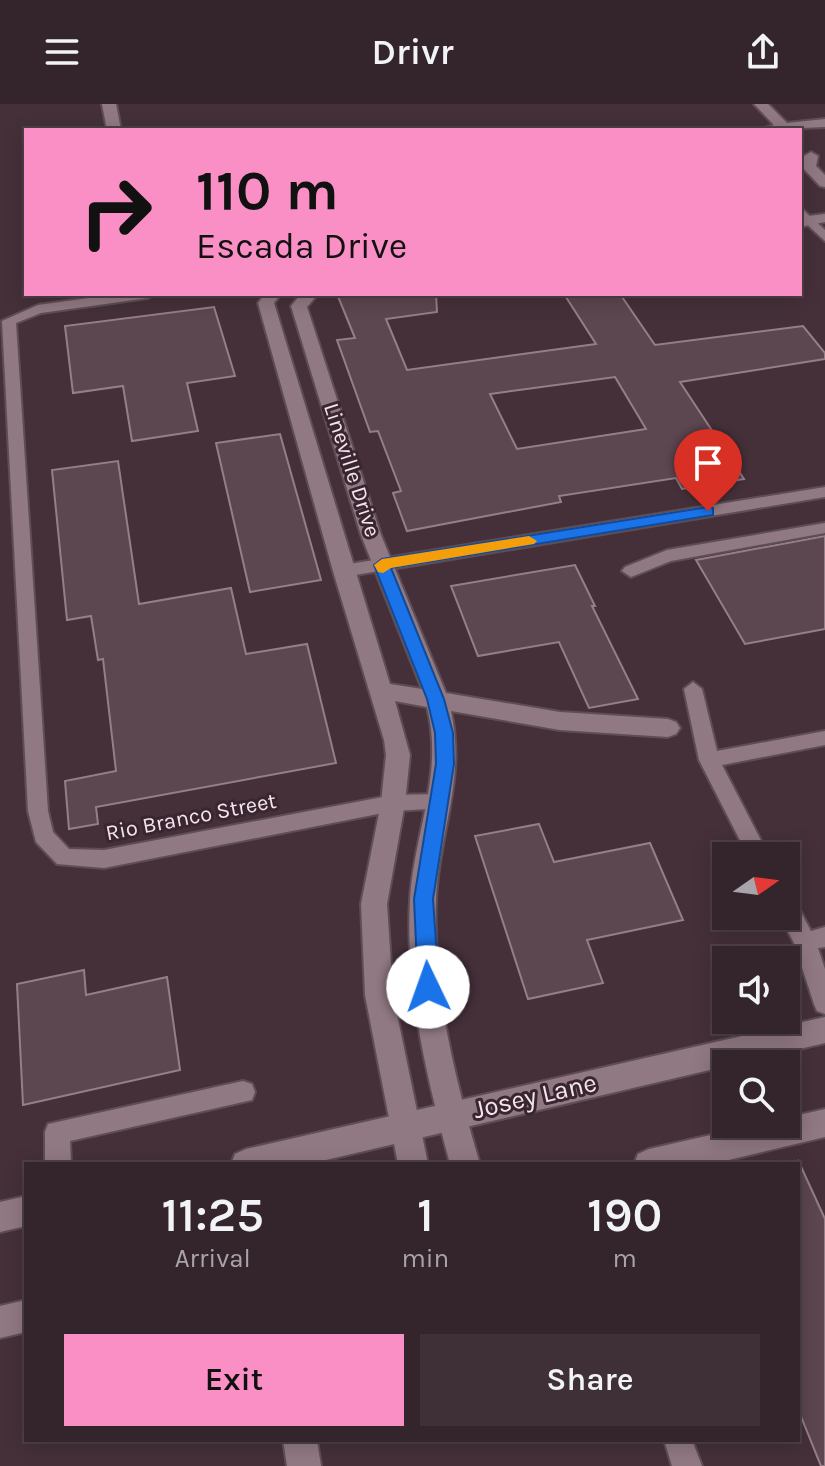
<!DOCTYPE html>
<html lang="en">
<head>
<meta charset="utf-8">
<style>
  :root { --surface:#34242c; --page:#3f3038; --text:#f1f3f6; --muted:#a9a4a9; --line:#4e4148; --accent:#fa8fc6 }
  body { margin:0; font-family:Karla,sans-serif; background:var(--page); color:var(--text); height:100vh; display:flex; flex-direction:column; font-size:30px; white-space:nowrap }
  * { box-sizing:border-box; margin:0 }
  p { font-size:26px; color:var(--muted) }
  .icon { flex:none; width:44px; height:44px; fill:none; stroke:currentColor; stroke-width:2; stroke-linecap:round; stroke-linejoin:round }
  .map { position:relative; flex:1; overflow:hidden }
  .panel { position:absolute; left:24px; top:1058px; width:776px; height:280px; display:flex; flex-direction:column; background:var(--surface); border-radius:0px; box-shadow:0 4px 20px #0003,0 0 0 2px var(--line) }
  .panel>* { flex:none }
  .hud { position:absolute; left:24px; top:24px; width:778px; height:168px; border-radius:0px; box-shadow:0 4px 20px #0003,0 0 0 2px var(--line); background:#fa8fc6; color:#111; overflow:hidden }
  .needle { width:52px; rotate:76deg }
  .tools { position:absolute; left:712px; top:738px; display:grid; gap:16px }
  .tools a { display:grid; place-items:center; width:88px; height:88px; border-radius:0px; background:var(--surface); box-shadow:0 4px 20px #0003,0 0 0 2px var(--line); font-size:40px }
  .pin { position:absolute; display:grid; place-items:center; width:68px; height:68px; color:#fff; margin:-82px -34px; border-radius:50% 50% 50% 0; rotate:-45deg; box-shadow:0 0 8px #0007 }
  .pin .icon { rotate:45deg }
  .me { position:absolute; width:88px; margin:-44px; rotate:357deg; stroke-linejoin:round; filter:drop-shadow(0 0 6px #0008) }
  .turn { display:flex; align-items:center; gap:28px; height:168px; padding:0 40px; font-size:36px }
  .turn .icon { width:104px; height:104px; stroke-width:2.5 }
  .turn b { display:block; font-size:56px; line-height:68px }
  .eta { display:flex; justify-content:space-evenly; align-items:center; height:136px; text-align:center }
  .eta b { font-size:48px; font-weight:600; line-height:56px }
  .button { display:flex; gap:16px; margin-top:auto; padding:16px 40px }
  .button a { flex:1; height:92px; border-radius:0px; background:var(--accent); color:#111; font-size:32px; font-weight:600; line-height:92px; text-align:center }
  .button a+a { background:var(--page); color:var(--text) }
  header { display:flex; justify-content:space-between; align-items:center; height:104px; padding:0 40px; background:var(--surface); font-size:36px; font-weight:600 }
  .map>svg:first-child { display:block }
  .building { fill:#5c4650; stroke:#967e89; stroke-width:2; fill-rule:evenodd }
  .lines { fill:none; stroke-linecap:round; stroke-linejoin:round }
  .service-casing { stroke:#5f4d56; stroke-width:4 }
  .minor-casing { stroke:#5f4d56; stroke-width:4 }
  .secondary-casing { stroke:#5f4d56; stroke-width:4 }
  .service { fill:#917984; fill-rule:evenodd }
  .minor { fill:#917984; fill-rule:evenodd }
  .secondary { fill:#917984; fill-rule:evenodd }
  .route { fill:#1a73e8; stroke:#114b97; stroke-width:2 }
  .slow { fill:#f59e0b }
  .labels { text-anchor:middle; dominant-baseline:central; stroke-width:6; stroke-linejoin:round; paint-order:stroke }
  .street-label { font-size:22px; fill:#f3e5eb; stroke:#3a2630 }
  .near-street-label { font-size:26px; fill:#f3e5eb; stroke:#3a2630 }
</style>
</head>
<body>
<header><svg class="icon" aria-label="menu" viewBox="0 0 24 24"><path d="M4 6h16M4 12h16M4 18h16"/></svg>Drivr<svg class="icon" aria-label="share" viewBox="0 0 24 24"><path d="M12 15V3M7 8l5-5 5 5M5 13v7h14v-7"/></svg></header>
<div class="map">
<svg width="825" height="1362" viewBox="0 0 825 1362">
  <rect width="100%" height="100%" fill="#45303a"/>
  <g class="building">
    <path d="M 337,190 L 436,190 L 437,208 L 386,215 L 407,266 L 596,240 L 564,190 L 620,190 L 655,241 L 803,222 L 825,249 L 825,255 L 680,278 L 744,375 L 682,385 L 676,374 L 559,392 L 561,398 L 407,427 L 393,389 L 401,387 L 378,327 L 370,328 L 337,236 L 355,234 ZM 615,273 L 646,325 L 517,345 L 490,290 Z"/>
    <path d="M 214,203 L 235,272 L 187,279 L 198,327 L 132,337 L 123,282 L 73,289 L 65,222 Z"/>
    <path d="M 280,330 L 321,476 L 250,488 L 216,339 Z"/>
    <path d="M 118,357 L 139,500 L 231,484 L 246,550 L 307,540 L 336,659 L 96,703 L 98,720 L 69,725 L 65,677 L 116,667 L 103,555 L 98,556 L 91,512 L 67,516 L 52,366 Z"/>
    <path d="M 825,432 L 825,525 L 745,540 L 696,456 Z"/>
    <path d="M 575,461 L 595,502 L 592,502 L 638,595 L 589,604 L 559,538 L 478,552 L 451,482 Z"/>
    <path d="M 539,720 L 554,758 L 650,739 L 683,816 L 587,836 L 603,879 L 528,895 L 475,732 Z"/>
    <path d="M 84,866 L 86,891 L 167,873 L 180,966 L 23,1001 L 17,880 Z"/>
    <path d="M 798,1056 L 825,1115 L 825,1362 L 821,1362 L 798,1305 Z"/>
  </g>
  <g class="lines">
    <g class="service-casing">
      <g id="service">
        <path d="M 800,103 L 825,126 L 825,137 L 800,114 Z"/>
        <path d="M 118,190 L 155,190 L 148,194 L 41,209 L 16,219 L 48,707 L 53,728 L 69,745 L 104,746 L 393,691 L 440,690 L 447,692 L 450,698 L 447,704 L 393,707 L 104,764 L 57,760 L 36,738 L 28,707 L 2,217 L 38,201 Z"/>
        <path d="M 825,383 L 825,393 L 343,473 L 334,467 L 343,461 Z"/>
        <path d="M 825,419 L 825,429 L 671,457 L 631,473 L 622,467 L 625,463 L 667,446 Z"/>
        <path d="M 693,578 L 702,585 L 717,647 L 825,627 L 825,641 L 722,661 L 769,752 L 748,752 L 699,656 L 684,585 Z"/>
        <path d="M 786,793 L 794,795 L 811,827 L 825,823 L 825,843 L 818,844 L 825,865 L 825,910 L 817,907 L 814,900 L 794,839 L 780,812 L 786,812 Z"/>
        <path d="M 243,977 L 252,980 L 255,988 L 252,996 L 70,1037 L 71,1060 L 45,1060 L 45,1028 L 48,1020 Z"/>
        <path d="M 664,1336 L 692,1336 L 702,1362 L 672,1362 Z"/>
      </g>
    </g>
    <g class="minor-casing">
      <g id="minor">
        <path d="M 102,0 L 116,0 L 121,26 L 107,26 Z"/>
        <path d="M 754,0 L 768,0 L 787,19 L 825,15 L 825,23 L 758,26 L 774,21 Z"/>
        <path d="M 811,48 L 818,52 L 816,62 L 825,71 L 825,83 L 820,82 L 802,63 L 804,52 Z"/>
        <path d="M 825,110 L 825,118 L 800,123 L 800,113 Z"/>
        <path d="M 265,190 L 281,190 L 274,199 L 390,580 L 422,585 L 361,431 L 291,202 L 301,190 L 318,190 L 307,203 L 381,431 L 446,589 L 560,608 L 668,615 L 676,618 L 680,624 L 676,630 L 668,633 L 560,626 L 451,607 C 466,676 439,728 436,795 C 432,885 455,975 480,1060 L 450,1060 C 427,974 405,885 410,795 C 414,729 444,670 427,603 L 395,597 L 410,651 L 405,699 L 387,800 L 393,891 L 428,1060 L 398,1060 L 365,891 L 361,800 L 381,699 L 386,651 L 384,636 L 333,467 L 258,199 Z"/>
        <path d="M 283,1336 L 317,1336 L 321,1362 L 287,1362 Z"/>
      </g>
    </g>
    <g class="secondary-casing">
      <g id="secondary">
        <path d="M 825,913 L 825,939 L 309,1060 L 231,1060 L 235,1050 L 246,1045 Z"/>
        <path d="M 825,1005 L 825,1033 L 712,1060 L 634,1060 L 638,1050 L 649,1045 L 759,1020 L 786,1020 L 786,1014 Z"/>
        <path d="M 26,1092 L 26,1122 L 0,1128 L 0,1098 Z"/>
        <path d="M 26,1196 L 26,1228 L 0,1234 L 0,1202 Z"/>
      </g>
    </g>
    <use href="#service" class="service"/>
    <use href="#minor" class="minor"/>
    <use href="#secondary" class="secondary"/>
  </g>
  <path class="route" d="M 708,403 L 713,404 L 713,411 L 391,464 L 444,595 L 453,629 L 454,660 L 433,795 L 439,883 L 436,890 L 428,892 L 421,890 L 418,883 L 414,795 L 436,660 L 435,629 L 427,595 L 374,461 L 382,455 Z"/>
  <path class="slow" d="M 529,432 L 537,437 L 534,440 L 391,464 L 383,469 L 378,468 L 374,461 L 382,455 Z"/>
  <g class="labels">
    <g class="street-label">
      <text transform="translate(352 366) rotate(72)">Lineville Drive</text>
      <text transform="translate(191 713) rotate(-11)">Rio Branco Street</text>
    </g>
    <g class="near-street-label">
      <text transform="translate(535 992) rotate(-13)">Josey Lane</text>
    </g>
  </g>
</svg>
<div class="tools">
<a><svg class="needle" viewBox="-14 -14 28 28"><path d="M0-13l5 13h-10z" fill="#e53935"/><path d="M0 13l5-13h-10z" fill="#a9a4a9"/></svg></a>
<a><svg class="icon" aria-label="sound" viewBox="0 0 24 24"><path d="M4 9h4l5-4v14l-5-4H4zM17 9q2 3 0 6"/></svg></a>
<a><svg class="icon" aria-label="search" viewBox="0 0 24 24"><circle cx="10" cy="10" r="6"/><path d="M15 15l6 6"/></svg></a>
</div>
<div class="pin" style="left:708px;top:407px;background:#d93025"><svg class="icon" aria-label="arrive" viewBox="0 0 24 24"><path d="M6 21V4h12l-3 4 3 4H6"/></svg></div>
<svg class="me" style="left:428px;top:883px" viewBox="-20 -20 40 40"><circle r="19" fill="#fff"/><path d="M0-13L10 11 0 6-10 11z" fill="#1a73e8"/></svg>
<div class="hud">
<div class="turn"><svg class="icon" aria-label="right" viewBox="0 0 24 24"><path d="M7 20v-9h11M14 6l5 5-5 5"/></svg><div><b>110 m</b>Escada Drive</div></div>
</div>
<section class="panel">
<div class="eta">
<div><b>11:25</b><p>Arrival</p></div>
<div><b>1</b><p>min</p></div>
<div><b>190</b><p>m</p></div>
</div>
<div class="button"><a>Exit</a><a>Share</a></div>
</section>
</div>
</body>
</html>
